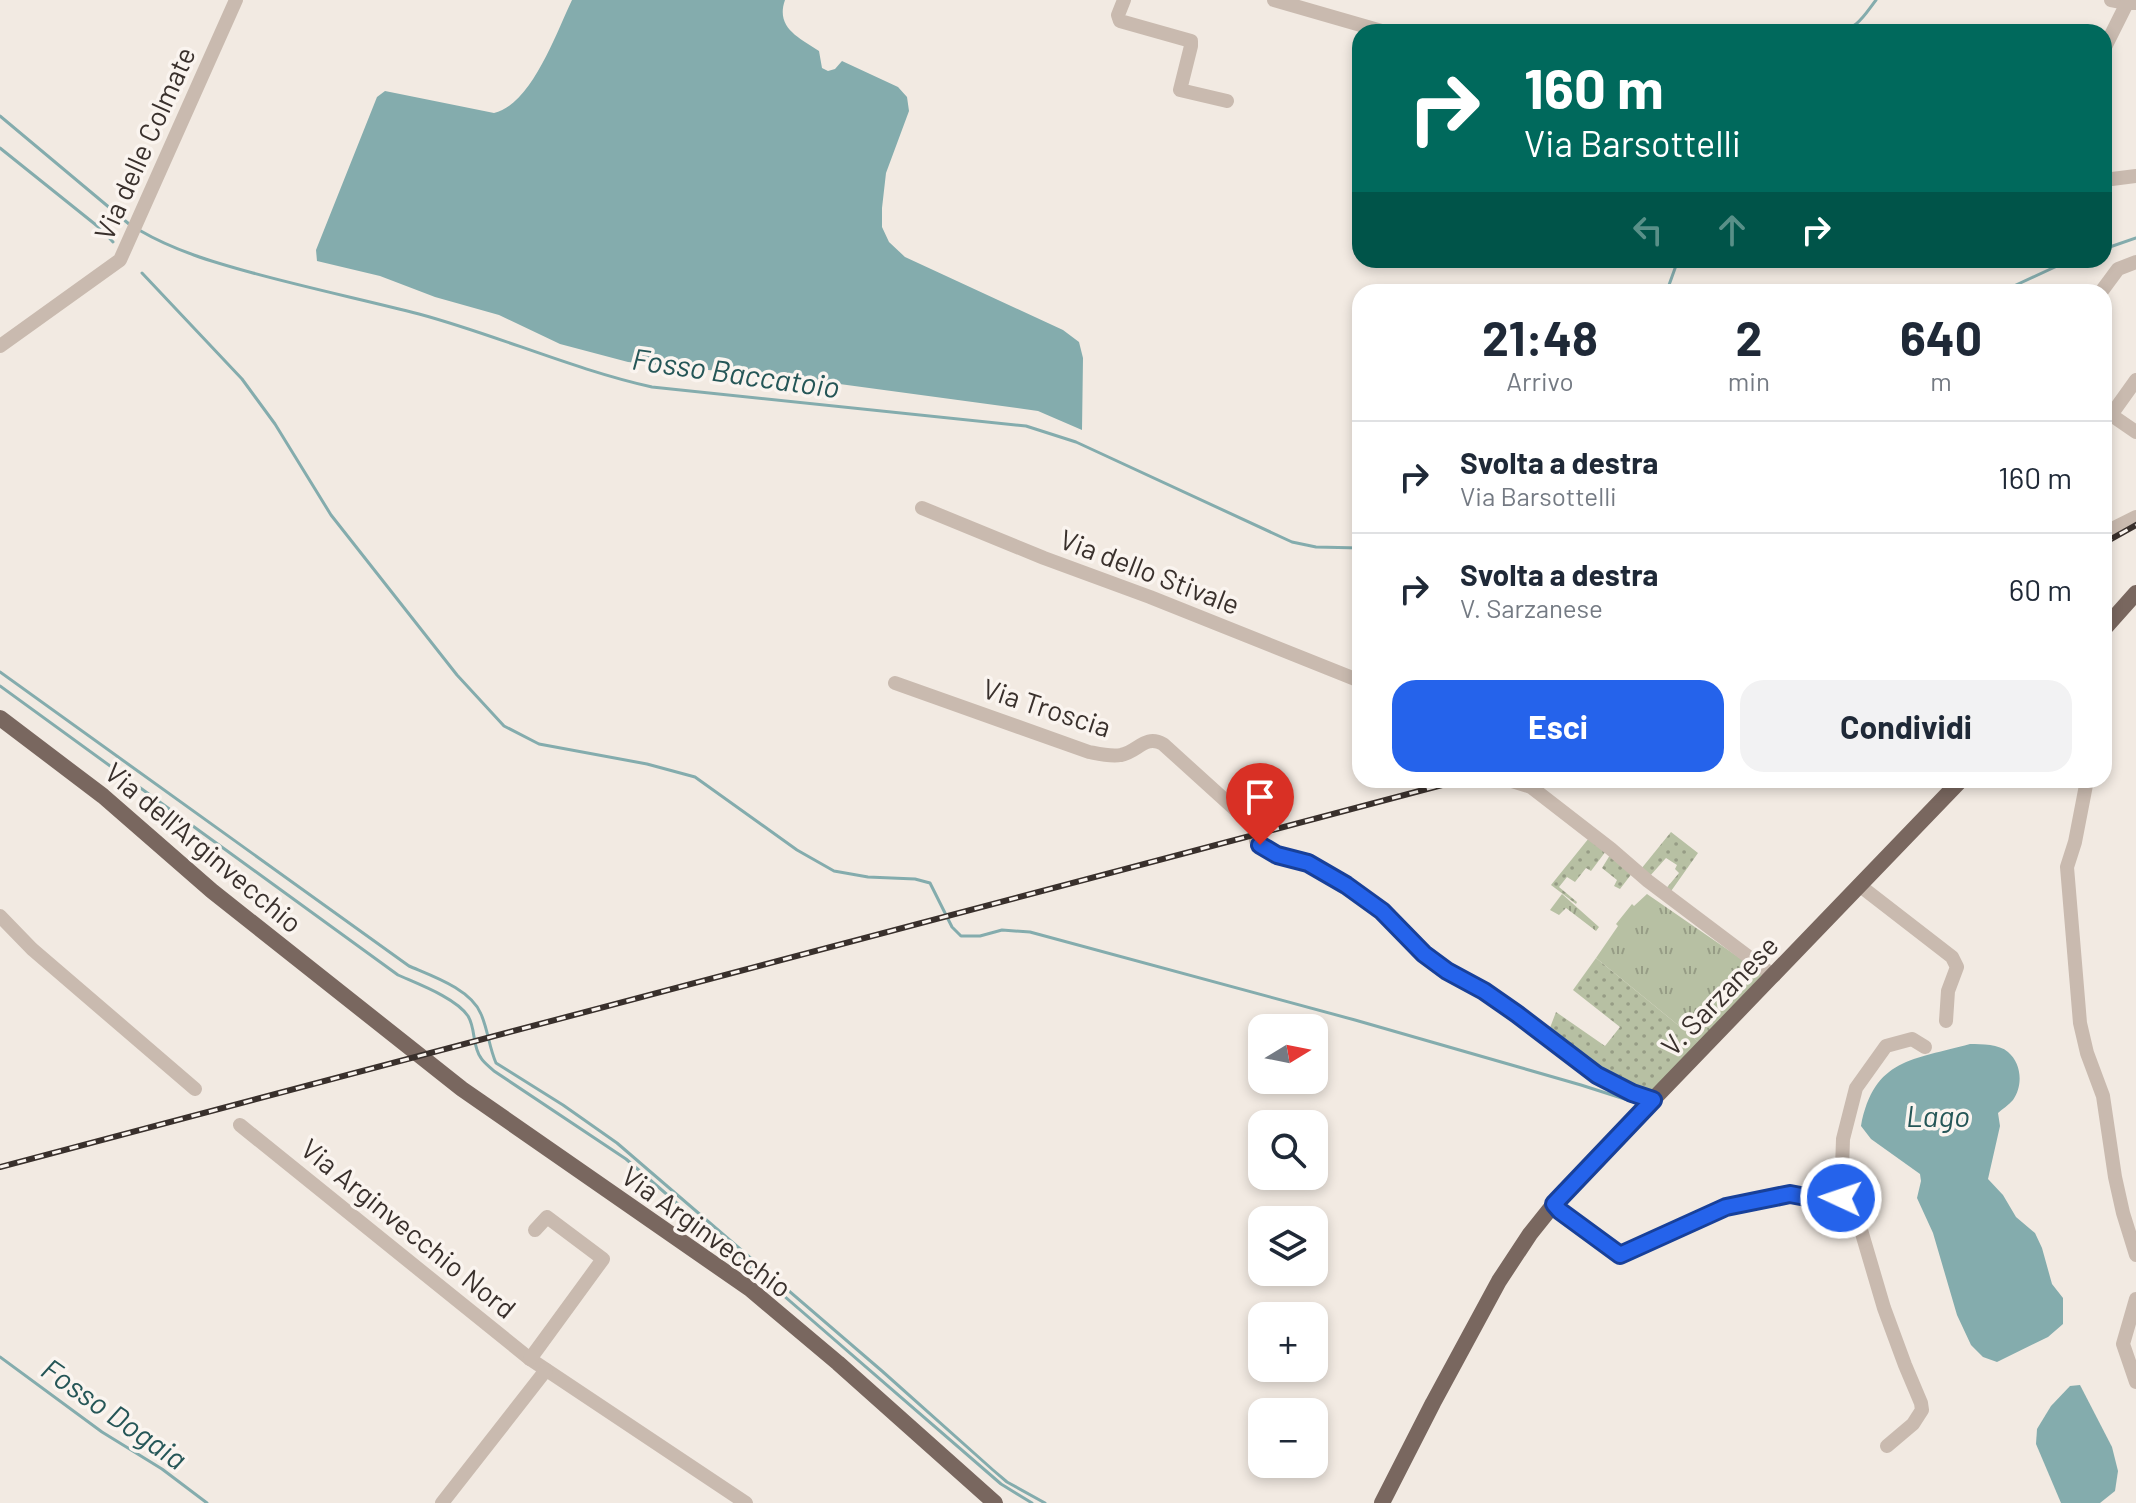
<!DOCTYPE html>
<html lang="it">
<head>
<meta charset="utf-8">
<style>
  :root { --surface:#fff; --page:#f2f2f3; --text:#1f2937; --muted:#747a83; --line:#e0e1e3; --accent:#2563eb }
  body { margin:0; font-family:Barlow,sans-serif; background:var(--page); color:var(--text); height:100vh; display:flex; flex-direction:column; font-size:30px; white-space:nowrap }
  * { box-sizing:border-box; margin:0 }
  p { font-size:26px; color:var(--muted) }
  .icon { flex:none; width:44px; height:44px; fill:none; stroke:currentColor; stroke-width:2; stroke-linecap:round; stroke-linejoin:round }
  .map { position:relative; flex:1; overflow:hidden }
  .panel { position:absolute; left:1352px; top:284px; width:760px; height:504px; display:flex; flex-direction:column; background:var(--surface); border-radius:24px; box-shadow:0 4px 12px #0003 }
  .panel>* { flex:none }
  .banner { position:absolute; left:1352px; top:24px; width:760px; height:244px; border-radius:24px; box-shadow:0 4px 12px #0003; background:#00695c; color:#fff; overflow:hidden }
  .needle { width:52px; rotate:80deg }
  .fabs { position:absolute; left:1248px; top:1014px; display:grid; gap:16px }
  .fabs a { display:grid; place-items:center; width:80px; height:80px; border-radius:16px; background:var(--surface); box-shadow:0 4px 12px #0003; font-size:40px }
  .pin { position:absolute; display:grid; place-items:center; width:68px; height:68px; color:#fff; margin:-82px -34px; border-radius:50% 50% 50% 0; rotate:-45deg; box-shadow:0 0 8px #0007 }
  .pin .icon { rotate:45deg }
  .me { position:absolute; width:88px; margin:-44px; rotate:273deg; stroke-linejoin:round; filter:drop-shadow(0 0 6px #0008) }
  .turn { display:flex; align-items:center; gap:28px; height:168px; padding:0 40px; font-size:36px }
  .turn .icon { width:104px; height:104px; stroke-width:2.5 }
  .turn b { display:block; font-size:56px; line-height:68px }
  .lanes { display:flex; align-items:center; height:76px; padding:0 40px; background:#0003; justify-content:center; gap:40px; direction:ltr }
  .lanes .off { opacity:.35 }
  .eta { display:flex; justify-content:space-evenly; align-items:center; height:136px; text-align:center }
  .eta b { font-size:48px; font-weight:700; line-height:56px }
  .cta { display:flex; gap:16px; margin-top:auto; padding:16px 40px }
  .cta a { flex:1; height:92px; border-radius:24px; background:var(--accent); color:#fff; font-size:32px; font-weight:700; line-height:92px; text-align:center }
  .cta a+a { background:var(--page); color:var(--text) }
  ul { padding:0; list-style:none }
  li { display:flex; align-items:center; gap:24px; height:112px; padding:0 40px; border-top:2px solid var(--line) }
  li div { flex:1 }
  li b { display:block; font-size:30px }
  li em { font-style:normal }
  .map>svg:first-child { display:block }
  .grass { fill:url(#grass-dots) }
  .park { fill:url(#park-tufts) }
  .water { fill:#84acad }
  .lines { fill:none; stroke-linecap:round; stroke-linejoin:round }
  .stream { stroke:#84acad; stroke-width:3 }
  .minor { stroke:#c9baaf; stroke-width:14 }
  .major { stroke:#79675f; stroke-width:16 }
  .rail-casing { stroke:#39302c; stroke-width:6 }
  .rail { stroke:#faf4ef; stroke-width:3; stroke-dasharray:9; stroke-linecap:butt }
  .route-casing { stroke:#184099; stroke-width:20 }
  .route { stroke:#2563eb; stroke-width:14 }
  .labels { text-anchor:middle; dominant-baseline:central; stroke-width:7; stroke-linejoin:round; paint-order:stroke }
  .street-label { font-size:28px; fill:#39302c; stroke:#faf4ef }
  .water-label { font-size:30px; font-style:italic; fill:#255657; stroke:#faf4ef }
</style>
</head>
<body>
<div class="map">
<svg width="2136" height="1503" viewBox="0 0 2136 1503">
  <defs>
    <pattern id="grass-dots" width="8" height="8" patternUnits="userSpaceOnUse" patternTransform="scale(2)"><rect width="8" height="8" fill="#b7c0a3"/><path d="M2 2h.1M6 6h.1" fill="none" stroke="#969c85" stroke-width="1.8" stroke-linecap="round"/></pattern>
    <pattern id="park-tufts" width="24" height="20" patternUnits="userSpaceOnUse" patternTransform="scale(2)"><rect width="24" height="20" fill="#b7c0a3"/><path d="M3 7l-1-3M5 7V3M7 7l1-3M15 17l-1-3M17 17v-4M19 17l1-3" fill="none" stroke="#969c85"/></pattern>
  </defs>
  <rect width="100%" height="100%" fill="#f2eae2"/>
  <g class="grass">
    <path d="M 1671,832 L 1698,853 L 1669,894 L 1664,891 L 1679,873 L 1675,869 L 1677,865 L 1666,858 L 1649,877 L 1641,869 Z"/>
    <path d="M 1589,838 L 1606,851 L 1591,871 L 1586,868 L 1575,882 L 1567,877 L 1559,887 L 1577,902 L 1576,904 L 1551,885 Z"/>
    <path d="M 1610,855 L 1633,872 L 1620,889 L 1614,886 L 1617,880 L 1602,868 Z"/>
    <path d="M 1596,958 L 1700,1043 L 1649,1095 L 1600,1072 L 1548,1033 L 1556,1012 L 1605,1046 L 1620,1027 L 1573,990 Z"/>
  </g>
  <g class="park">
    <path d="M 1562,894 L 1599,927 L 1596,931 L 1566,908 L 1559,915 L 1550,910 Z"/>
    <path d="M 1647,894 L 1763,974 L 1700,1043 L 1596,958 L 1618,926 L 1616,924 L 1632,904 L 1634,906 Z"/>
  </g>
  <g class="water">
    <path d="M 572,0 L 785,0 C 775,28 800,38 819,51 L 822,68 L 828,71 L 835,69 L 842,61 L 898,87 L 907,97 L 909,111 L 886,173 L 882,208 L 882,227 L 889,242 L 905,257 L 1063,330 L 1079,342 L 1083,358 L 1082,430 L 1038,411 L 1017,408 L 810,380 L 628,362 L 560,344 L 499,315 L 435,297 L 380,276 L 317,261 L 316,250 L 377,97 L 385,91 L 494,113 C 532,104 556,33 572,0 Z"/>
    <path d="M 1970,1044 C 1982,1044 1999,1044 2008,1052 C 2022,1064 2023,1086 2013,1100 C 2009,1105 2002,1109 1998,1113 L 2000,1126 L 1988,1179 L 2003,1195 L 2016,1217 L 2035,1233 L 2042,1248 L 2052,1284 L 2063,1298 L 2063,1324 L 2048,1337 L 1997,1362 L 1983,1357 L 1971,1345 L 1957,1315 L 1933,1233 L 1917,1198 L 1921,1181 L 1920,1174 L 1871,1139 L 1861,1126 C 1874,1058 1913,1060 1970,1044 Z"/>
    <path d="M 2080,1385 L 2112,1447 L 2118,1471 L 2115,1491 L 2100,1503 L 2061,1503 L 2036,1444 L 2037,1429 L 2051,1406 L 2070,1386 Z"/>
  </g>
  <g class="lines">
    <g class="stream">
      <path d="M 1834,32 C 1857,30 1863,17 1876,0"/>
      <path d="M 0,116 L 129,224"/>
      <path d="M 0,148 L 101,229 L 113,242"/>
      <path d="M 139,230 C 175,251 213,262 253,273 C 308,288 364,300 419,314 C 497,335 572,369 652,387 L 1026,426 L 1076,442 L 1292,542 L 1316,547 L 1360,548"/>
      <path d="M 2104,249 L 2136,238"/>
      <path d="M 142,273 L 242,379 L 275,424 L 331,515 L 457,675 L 504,726 L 539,744 L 647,764 L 695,777 L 797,850 L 834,871 L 868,877 L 915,879 L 930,883 L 952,927 L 961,936 L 980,936 L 1002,930 L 1030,932 L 1355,1020 L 1581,1085 L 1634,1102"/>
      <path d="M 1664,292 L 1669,285 L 1678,260"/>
      <path d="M 2001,292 L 2070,260"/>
      <path d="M 0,672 L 409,966 C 432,976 471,989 481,1014 C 488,1030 489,1047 496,1063 L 563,1105 L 617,1143 L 882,1371 L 993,1470 L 1007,1482 L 1045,1503"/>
      <path d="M 0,686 L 398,975 C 418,984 456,998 468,1016 C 476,1029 472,1046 481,1058 C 484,1063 490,1067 494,1071 L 626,1159 L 1001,1484 L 1032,1503"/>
      <path d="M 0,1357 L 102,1432 L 162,1469 L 207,1503"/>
    </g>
    <g class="minor">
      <path d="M 1124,0 L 1118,15 L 1120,21 L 1191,41 L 1191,46 L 1180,90 L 1227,101"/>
      <path d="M 1274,0 L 1385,32"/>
      <path d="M 2111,0 L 2127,3 L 2136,3"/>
      <path d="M 2104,49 L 2127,3"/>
      <path d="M 2104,180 L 2136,176"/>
      <path d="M 2101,292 L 2118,269 L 2136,262"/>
      <path d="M 0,346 L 120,260 L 236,0"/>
      <path d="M 2104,410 L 2136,432"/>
      <path d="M 2111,415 L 2136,380"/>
      <path d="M 922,508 L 1044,558 L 1150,597 L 1360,681"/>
      <path d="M 2104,533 L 2136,517"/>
      <path d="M 895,683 L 1089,752 C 1099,754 1111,757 1121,755 C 1138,752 1145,734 1163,744 L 1248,821"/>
      <path d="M 1509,780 L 1531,787 L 1611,849 L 1648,881 L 1774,976"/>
      <path d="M 2087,780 L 2075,842 L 2067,867 L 2080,1023 L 2087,1053 L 2103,1096 L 2115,1177 L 2123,1213 L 2136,1255"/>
      <path d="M 1256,841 L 1267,850 L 1277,855 L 1308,863 L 1346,885 L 1382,911 L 1424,954 L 1447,971 L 1484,991 L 1517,1014 L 1597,1075 L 1632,1093 L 1653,1100"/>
      <path d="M 1859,885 L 1952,957 L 1957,967 L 1948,991 L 1946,1021"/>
      <path d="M 0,916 L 32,949 L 195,1089"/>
      <path d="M 240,1125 L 530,1359 L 746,1503"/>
      <path d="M 1838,1203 L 1841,1198 L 1843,1139 L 1856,1088 L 1886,1046 L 1912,1039 L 1925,1047"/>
      <path d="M 1554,1204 L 1560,1211 L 1620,1255 L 1726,1207 L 1790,1194 L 1838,1203 L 1861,1230 L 1884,1308 L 1905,1365 L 1921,1403 L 1922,1410 L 1913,1424 L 1887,1446"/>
      <path d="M 2136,1299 L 2123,1344 L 2136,1382"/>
      <path d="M 530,1359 L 603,1259 L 547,1217 L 535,1230"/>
      <path d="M 442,1503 L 546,1370"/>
    </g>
    <g class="major">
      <path d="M 2104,629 L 2136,593"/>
      <path d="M 0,718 L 103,796 L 212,891 L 462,1089 L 750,1289 L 838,1363 L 995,1503"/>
      <path d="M 1382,1503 L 1433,1403 L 1499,1281 L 1530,1234 L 1554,1204 L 1643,1110 L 1961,780"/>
    </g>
    <g class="rail-casing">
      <g id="rail">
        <path d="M 2104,543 L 2136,525"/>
        <path d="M 0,1167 L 1461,780"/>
      </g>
    </g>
    <use href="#rail" class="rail"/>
  </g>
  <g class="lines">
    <g class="route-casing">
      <path id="route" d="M 1260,845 L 1277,855 L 1308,863 L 1346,885 L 1382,911 L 1424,954 L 1447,971 L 1484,991 L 1517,1014 L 1597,1075 L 1632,1093 L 1653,1100 L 1554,1204 L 1560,1211 L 1620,1255 L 1726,1207 L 1790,1194 L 1838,1203 L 1841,1198"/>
    </g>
    <use href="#route" class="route"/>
  </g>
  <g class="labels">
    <g class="street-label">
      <text transform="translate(144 143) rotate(-66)">Via delle Colmate</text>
      <text transform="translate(1150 571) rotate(21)">Via dello Stivale</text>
      <text transform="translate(1047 707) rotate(18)">Via Troscia</text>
      <text transform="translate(204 847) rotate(40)">Via dell'Arginvecchio</text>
      <text transform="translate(1719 995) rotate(-46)">V. Sarzanese</text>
      <text transform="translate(409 1228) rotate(39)">Via Arginvecchio Nord</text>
      <text transform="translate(707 1231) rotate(36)">Via Arginvecchio</text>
    </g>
    <g class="water-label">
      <text transform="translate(736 372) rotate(8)">Fosso Baccatoio</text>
      <text x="1938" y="1115">Lago</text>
      <text transform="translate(115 1413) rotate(35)">Fosso Dogaia</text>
    </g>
  </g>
</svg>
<div class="fabs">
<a><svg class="needle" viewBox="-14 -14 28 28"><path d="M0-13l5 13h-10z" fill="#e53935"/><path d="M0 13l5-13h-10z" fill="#747a83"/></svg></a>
<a><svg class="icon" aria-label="search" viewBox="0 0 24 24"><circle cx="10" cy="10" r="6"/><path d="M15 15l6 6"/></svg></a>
<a><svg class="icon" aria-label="layers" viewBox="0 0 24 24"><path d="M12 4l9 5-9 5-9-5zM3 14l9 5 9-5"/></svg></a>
<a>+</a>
<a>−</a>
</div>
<div class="pin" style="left:1260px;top:845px;background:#d93025"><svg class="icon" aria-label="arrive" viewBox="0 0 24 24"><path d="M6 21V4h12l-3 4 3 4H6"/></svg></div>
<svg class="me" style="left:1841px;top:1198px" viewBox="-20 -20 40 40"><circle r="17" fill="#2563eb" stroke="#fff" stroke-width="3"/><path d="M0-11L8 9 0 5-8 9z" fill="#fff"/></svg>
<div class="banner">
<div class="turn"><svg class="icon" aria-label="right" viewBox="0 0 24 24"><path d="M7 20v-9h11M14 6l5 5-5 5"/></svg><div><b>160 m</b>Via Barsottelli</div></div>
<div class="lanes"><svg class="icon off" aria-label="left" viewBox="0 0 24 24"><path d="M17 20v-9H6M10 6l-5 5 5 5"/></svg><svg class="icon off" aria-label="ahead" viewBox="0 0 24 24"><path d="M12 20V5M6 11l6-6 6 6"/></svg><svg class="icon" aria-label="right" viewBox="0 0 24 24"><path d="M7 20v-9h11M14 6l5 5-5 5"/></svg></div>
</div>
<section class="panel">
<div class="eta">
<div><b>21:48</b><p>Arrivo</p></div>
<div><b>2</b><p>min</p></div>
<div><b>640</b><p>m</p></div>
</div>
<ul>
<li><svg class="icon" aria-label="right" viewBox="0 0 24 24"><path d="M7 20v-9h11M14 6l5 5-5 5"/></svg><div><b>Svolta a destra</b><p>Via Barsottelli</p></div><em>160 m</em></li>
<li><svg class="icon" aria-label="right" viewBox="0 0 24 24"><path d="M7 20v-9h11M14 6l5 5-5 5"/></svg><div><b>Svolta a destra</b><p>V. Sarzanese</p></div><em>60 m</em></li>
</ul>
<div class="cta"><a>Esci</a><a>Condividi</a></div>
</section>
</div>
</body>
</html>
